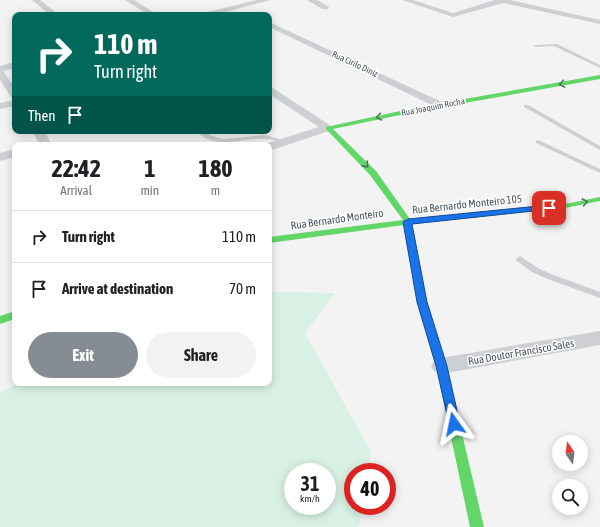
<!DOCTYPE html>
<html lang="en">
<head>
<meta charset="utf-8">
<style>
  :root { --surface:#fff; --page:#f2f2f2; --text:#202124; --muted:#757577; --line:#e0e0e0; --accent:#858c93 }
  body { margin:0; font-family:"Asap Condensed",sans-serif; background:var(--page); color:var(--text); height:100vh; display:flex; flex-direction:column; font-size:15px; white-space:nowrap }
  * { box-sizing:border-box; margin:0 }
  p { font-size:13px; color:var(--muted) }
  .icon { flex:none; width:22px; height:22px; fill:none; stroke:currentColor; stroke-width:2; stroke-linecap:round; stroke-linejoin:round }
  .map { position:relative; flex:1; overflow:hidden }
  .panel { position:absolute; left:12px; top:142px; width:260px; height:244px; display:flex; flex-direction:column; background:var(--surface); border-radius:8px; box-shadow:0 2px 10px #0003 }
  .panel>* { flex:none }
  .top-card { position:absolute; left:12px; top:12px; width:260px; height:122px; border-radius:8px; box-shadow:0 2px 10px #0003; background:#00695c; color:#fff; overflow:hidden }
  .needle { width:26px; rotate:346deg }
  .tools { position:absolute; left:552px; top:435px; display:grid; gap:8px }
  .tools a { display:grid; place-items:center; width:36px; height:36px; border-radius:50%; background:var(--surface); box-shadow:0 2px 10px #0003; font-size:20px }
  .speed { position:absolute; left:284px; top:463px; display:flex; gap:8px; font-size:20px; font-weight:700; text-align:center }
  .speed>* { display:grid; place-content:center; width:52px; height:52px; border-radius:50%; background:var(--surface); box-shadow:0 2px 10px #0003; line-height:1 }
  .speed small { font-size:10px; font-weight:400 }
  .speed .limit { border:6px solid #d22; background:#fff; color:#111 }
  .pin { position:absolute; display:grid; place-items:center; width:34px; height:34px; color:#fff; margin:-17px; border-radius:8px; box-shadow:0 2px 6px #0006 }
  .me { position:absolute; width:44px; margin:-22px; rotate:348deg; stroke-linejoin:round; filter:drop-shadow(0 0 3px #0008) }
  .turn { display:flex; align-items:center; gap:14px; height:84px; padding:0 16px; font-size:18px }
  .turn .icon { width:52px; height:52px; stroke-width:2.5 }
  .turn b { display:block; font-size:28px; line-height:34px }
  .then { display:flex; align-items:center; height:38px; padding:0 16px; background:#0003; gap:8px; font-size:15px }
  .eta { display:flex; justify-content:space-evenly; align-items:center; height:68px; text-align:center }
  .eta b { font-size:24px; font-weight:700; line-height:28px }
  .action { display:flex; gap:8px; margin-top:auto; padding:8px 16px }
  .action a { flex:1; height:46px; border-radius:24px; background:var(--accent); color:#fff; font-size:16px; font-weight:700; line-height:46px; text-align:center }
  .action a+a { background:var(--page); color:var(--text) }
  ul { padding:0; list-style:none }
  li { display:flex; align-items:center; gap:12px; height:52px; padding:0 16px; border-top:1px solid var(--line) }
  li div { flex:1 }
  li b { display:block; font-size:15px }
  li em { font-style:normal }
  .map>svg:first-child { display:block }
  .green { fill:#d9f1e4; fill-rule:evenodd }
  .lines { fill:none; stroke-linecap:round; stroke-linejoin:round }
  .lane { fill:#cdcfd2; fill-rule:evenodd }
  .street { fill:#cdcfd2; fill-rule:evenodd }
  .fast { fill:#63d668; fill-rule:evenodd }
  .oneway { stroke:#507462 }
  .route { fill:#1a73e8; stroke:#114b97 }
  .labels { text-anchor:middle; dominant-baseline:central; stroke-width:3; stroke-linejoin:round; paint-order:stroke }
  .far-street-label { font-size:9px; fill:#4a5460; stroke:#fff }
  .street-label { font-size:11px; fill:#4a5460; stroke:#fff }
</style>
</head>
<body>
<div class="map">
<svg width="600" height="527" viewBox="0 0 600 527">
  <rect width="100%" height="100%" fill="#f3f3f3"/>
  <path class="green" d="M 269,292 L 335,293 L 305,333 L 371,452 L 368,472 L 353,472 L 353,506 L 362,506 L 359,527 L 0,527 L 0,393 L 18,383 L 269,383 ZM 293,472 L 327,472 L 327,506 L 293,506 Z"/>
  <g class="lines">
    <g class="lane">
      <path d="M 557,44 L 600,65 L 600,68 L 554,46 L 536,47 L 534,46 L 536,45 Z"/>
      <path d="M 524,105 L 528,105 L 600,146 L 600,150 L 524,107 Z"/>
      <path d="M 195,131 C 206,131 213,138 224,139 L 265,135 L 290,142 L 287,144 C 280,142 272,139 265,139 C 239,137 220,152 195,131 Z"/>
      <path d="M 538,140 L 600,169 L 600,173 L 536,143 L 536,141 Z"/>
      <path d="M 520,256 L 538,268 L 551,274 L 600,292 L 600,298 L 545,278 L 532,272 L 517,261 L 516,259 Z"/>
    </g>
    <g class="street">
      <path d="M 32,0 L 40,0 L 59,15 L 50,15 Z"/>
      <path d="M 125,0 L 134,0 L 158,15 L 149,15 Z"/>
      <path d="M 257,0 L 270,0 L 215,15 L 202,15 L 203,13 Z"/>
      <path d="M 307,0 L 317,0 L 329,7 L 328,9 L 322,9 Z"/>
      <path d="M 402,0 L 413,0 L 453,13 L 495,0 L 510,0 L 600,20 L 600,24 L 503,3 L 453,17 Z"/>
      <path d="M 269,22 L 444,103 L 445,105 L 444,107 L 436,107 L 269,27 Z"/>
      <path d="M 15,62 L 15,68 L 3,71 L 15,88 L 15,98 L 11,97 L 0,80 L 0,66 Z"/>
      <path d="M 269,87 L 273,88 L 334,128 L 332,130 L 269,151 L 269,145 L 265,144 L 319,127 L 269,94 Z"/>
      <path d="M 15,100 L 15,106 L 0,109 L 0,103 Z"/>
      <path d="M 32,131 L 44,131 L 52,145 L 40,145 Z"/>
      <path d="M 15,149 L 15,157 L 0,161 L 0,153 Z"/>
      <path d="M 600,331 L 600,345 L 441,374 L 434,371 L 431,366 L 434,361 L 441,358 Z"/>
    </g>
    <g class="fast">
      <path d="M 600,75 L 600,79 L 419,111 L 333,129 L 376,171 L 410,219 L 565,204 L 600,197 L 600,201 L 565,208 L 412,224 L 427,302 L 446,366 L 484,527 L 470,527 L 436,366 L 417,302 L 404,225 L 269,243 L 269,237 L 403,220 L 370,175 L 326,129 L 326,127 L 419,107 Z"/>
      <path d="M 15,311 L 15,319 L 0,324 L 0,316 Z"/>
    </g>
  </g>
  <defs><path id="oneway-chevron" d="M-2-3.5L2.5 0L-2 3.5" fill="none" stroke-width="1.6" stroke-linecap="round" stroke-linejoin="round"/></defs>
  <g class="oneway">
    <use href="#oneway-chevron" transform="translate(562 84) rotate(170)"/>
    <use href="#oneway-chevron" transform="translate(379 117) rotate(168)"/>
    <use href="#oneway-chevron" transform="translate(366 165) rotate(48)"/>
    <use href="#oneway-chevron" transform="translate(585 202) rotate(-11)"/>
  </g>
  <path class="route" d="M 549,205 L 553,208 L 552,209 L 412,224 L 427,302 L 447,366 L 460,424 L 458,428 L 454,430 L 450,428 L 436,366 L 417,302 L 403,222 L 408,219 Z"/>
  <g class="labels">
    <g class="far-street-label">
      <text transform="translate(355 64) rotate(25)">Rua Cirilo Diniz</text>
      <text transform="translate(433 107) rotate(-11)">Rua Joaquim Rocha</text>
    </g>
    <g class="street-label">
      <text transform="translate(467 204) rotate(-6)">Rua Bernardo Monteiro 105</text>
      <text transform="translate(337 219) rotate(-8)">Rua Bernardo Monteiro</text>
      <text transform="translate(521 352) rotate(-10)">Rua Doutor Francisco Sales</text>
    </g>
  </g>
</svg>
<div class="tools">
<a><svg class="needle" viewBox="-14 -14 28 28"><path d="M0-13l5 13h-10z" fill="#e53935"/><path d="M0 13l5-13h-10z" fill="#757577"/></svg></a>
<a><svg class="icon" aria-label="search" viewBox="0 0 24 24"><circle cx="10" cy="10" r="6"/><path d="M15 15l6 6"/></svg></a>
</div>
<div class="speed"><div>31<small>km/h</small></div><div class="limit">40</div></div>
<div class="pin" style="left:549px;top:208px;background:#d93025"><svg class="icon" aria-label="arrive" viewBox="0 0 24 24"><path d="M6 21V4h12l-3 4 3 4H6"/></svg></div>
<svg class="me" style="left:454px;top:424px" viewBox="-20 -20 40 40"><path d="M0-17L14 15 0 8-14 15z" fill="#1a73e8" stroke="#fff" stroke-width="4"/></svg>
<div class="top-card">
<div class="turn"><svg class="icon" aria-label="right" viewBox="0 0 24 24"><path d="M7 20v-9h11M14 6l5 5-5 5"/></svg><div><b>110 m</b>Turn right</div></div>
<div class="then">Then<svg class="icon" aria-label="arrive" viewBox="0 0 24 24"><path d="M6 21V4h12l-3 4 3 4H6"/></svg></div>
</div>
<section class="panel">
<div class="eta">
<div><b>22:42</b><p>Arrival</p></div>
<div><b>1</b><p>min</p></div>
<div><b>180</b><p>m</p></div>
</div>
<ul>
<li><svg class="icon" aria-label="right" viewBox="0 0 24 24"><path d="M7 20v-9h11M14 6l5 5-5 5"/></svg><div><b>Turn right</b></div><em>110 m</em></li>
<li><svg class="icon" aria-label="arrive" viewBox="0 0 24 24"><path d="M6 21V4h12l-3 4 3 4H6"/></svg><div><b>Arrive at destination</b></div><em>70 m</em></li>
</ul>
<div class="action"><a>Exit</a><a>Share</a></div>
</section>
</div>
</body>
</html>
